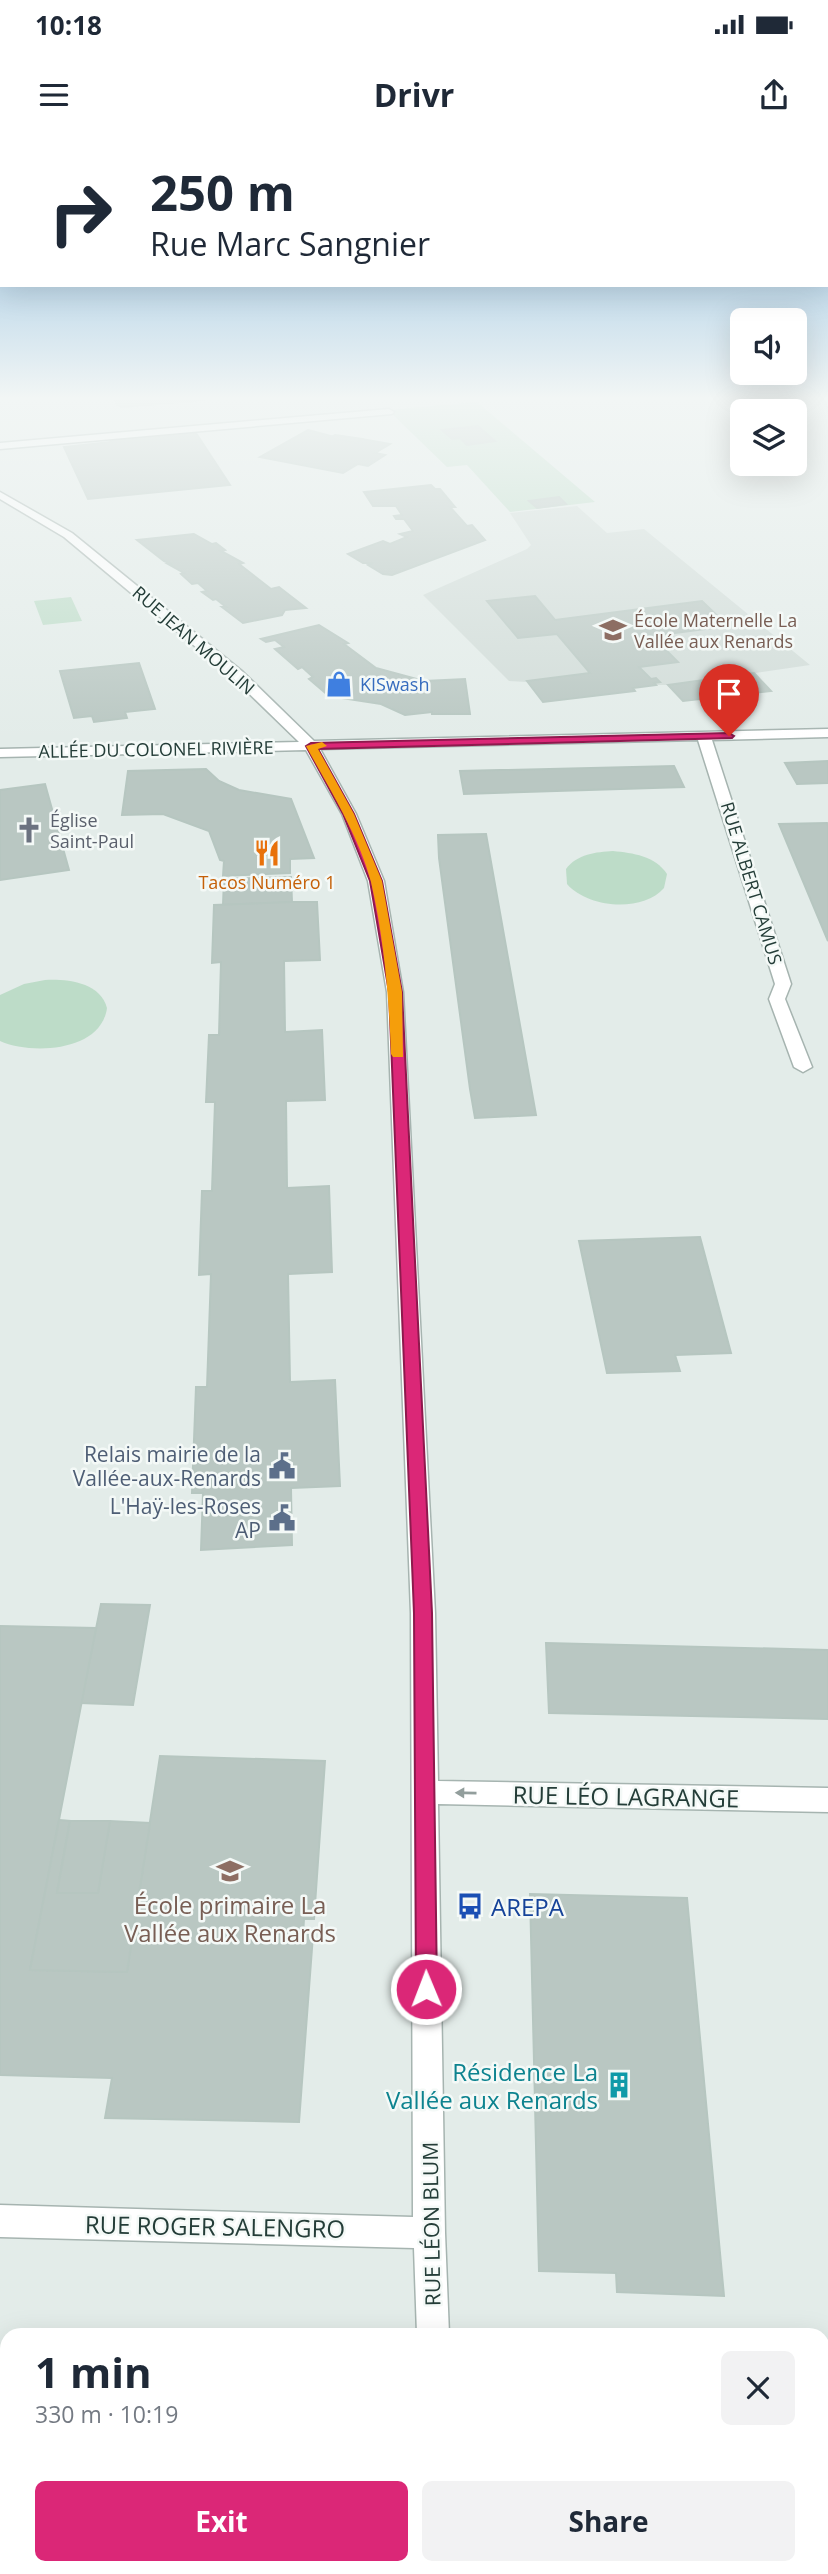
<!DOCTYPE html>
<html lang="en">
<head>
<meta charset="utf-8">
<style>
  :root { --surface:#fff; --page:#f2f2f3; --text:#1f2937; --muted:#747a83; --accent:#db2777 }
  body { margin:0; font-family:"Open Sans",sans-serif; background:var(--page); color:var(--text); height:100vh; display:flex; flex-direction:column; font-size:26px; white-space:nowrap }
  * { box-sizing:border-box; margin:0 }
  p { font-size:23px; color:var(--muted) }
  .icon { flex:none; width:38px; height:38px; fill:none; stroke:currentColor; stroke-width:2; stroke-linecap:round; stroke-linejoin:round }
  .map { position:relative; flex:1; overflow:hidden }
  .drawer { position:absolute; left:0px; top:2188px; width:830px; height:247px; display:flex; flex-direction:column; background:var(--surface); border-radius:21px 21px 0 0; box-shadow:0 7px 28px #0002 }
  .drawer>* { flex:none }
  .hud { position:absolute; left:0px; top:0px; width:830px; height:147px; box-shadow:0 7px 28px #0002; background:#fff; color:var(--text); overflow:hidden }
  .controls { position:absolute; left:730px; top:168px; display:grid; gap:14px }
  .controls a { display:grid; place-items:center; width:77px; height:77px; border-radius:10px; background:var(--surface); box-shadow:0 7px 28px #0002; font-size:35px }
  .pin { position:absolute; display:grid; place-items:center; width:60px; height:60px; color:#fff; margin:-72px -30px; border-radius:50% 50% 50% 0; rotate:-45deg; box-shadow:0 0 7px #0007 }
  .pin .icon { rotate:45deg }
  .me { position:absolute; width:77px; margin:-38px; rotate:359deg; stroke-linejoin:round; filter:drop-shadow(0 0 5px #0008) }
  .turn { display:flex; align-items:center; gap:24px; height:147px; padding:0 35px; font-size:32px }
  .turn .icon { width:91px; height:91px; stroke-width:2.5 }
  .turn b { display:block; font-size:49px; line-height:60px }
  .round { display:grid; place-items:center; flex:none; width:74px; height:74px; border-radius:10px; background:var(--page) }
  .overview { display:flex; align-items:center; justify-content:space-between; height:119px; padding:0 35px }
  h1 { font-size:42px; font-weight:700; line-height:52px }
  .primary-button { display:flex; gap:14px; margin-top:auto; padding:14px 35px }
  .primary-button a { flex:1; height:80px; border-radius:10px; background:var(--accent); color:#fff; font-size:28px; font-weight:700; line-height:80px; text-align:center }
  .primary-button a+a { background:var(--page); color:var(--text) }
  .status { display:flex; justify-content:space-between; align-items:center; height:49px; padding:0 35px; background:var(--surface); direction:ltr }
  .status svg { height:19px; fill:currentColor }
  header { display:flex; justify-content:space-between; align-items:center; height:91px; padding:0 35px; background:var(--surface); font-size:32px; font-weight:700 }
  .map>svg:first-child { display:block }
  .built { fill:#d1dcd8 }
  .green { fill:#bddcc8 }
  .building { fill:#b9c7c2; stroke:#b6c6c0; stroke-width:2 }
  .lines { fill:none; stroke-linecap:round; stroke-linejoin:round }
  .service-casing { stroke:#a6b4b0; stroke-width:3 }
  .minor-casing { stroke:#a6b4b0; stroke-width:3 }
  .service { fill:#fff; fill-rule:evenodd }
  .minor { fill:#fff; fill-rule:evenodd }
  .oneway { fill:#929e9c }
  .route { fill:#db2777; stroke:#8e194d; stroke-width:2 }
  .slow { fill:#f59e0b }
  .labels { text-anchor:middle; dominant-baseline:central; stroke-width:5; stroke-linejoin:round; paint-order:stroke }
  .far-education-label { font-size:18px; fill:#785e54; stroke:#f4f9f7; text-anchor:start }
  .far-street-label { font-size:18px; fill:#243d38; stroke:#f4f9f7 }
  .far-shop-label { font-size:18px; fill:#366cbe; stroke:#f4f9f7; text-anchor:start }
  .far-worship-label { font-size:18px; fill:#5b616d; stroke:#f4f9f7; text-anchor:start }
  .far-food-label { font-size:18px; fill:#c56008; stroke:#f4f9f7 }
  .service-label { font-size:21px; fill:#4e5e75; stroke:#f4f9f7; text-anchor:end }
  .street-label { font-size:21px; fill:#243d38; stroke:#f4f9f7 }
  .near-street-label { font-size:24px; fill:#243d38; stroke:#f4f9f7 }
  .near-education-label { font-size:24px; fill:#785e54; stroke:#f4f9f7 }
  .near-transit-label { font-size:24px; fill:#164399; stroke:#f4f9f7; text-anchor:start }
  .near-culture-label { font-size:24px; fill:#0d838f; stroke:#f4f9f7; text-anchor:end }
</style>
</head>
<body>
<div class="status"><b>10:18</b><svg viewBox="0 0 49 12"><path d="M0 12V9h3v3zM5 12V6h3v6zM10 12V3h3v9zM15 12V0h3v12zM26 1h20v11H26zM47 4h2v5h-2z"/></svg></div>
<header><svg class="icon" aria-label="menu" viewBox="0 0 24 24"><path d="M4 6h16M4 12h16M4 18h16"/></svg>Drivr<svg class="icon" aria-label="share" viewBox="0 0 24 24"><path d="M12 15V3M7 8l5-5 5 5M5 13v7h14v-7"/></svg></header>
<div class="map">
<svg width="828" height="2434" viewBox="0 0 828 2434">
  <rect width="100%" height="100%" fill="#e3ece9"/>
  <path class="built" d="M 577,366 L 607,393 L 644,389 L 810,525 L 755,533 L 771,551 L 683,561 L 668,545 L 656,545 L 633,548 L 635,551 L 543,562 L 527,542 L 509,541 L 423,455 L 527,409 L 531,405 L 510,373 Z"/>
  <g class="green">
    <path d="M 477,262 L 595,362 L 510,372 L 467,325 L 447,327 L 388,270 Z"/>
    <path d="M 71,457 L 82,481 L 43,485 L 34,461 Z"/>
    <path d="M 613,711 C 633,713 655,716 667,734 L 664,748 C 642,773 588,768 567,744 L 566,729 C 577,714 596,712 613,711 Z"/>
    <path d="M 45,840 C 67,839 100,842 107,868 C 101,912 31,915 0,901 L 0,855 L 24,844 Z"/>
  </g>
  <g class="building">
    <path d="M 115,260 L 205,260 L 122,267 L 117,265 Z"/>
    <path d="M 478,286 L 495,301 L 467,305 L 460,298 L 452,299 L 442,290 Z"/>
    <path d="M 194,290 L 230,345 L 88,359 L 64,307 L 111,302 L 109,298 Z"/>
    <path d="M 308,290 L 357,303 L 362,299 L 390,304 L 375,313 L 385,315 L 368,326 L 358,324 L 343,333 L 260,317 Z"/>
    <path d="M 335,295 L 362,299 L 357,303 L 330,298 Z"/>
    <path d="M 431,345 L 435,349 L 440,349 L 455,367 L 450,367 L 467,386 L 472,385 L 485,400 L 392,435 L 383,434 L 368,425 L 373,423 L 363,423 L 348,414 L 383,401 L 390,404 L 407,397 L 400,394 L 413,391 L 404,379 L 396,379 L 394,376 L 402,375 L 396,366 L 373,366 L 364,352 Z"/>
    <path d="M 559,357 L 566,364 L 537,368 L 529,361 Z"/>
    <path d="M 194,394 L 212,404 L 216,403 L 225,410 L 221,411 L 243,423 L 239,424 L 271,449 L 279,447 L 306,468 L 285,470 L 282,475 L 243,483 L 222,467 L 226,467 L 216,459 L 213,460 L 202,452 L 207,451 L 198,443 L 192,444 L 181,434 L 184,433 L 168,424 L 172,424 L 164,421 L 137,400 Z"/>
    <path d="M 535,456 L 555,480 L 702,461 L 728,486 L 652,496 L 678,522 L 639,527 L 651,539 L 656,538 L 660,542 L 654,543 L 656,545 L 633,548 L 635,551 L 543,562 L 527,541 L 590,533 L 557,494 L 518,498 L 487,461 Z"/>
    <path d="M 319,485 L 348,503 L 344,504 L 376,528 L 424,541 L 465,539 L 470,574 L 432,574 L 432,572 L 405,575 L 381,564 L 329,556 L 309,539 L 313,537 L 302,527 L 298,529 L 275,509 L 284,507 L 275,500 L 266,502 L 261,499 Z"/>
    <path d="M 139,523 L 155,569 L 125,572 L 127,578 L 94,582 L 92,576 L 74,578 L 60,531 Z"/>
    <path d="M 754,533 L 771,551 L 683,561 L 668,545 Z"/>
    <path d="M 828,621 L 828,643 L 797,644 L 785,623 Z"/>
    <path d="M 674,626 L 684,647 L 464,654 L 460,631 Z"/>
    <path d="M 206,629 L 219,641 L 239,650 L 291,659 L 314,718 L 290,719 L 290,733 L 223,736 L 224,721 L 220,720 L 209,691 L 163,674 L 122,675 L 128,631 Z"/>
    <path d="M 45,644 L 69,730 L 0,740 L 0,650 Z"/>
    <path d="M 827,683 L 828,686 L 828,801 L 779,684 Z"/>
    <path d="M 486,694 L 536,975 L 475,978 L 470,949 L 439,718 L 438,695 Z"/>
    <path d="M 291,737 L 292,762 L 223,765 L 224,739 Z"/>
    <path d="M 292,762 L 317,762 L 320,820 L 284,821 L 285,892 L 322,890 L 325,960 L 286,961 L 287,1048 L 329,1046 L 332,1132 L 288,1134 L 290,1242 L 335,1240 L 340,1346 L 291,1348 L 292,1405 L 201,1410 L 203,1353 L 192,1353 L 196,1247 L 207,1247 L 211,1134 L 199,1135 L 202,1051 L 212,1051 L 215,962 L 206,962 L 209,895 L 219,895 L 221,822 L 212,823 L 214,765 Z"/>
    <path d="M 700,1097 L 731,1213 L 675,1215 L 680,1231 L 607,1233 L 579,1101 Z"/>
    <path d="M 101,1464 L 150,1465 L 133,1565 L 81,1563 Z"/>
    <path d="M 0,1486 L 96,1488 L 30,1830 L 127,1832 L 160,1616 L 325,1621 L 314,1779 L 304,1779 L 303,1795 L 313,1795 L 299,1982 L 105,1978 L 112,1938 L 0,1935 Z"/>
    <path d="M 546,1503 L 828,1510 L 828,1579 L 549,1573 Z"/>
    <path d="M 59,1680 L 70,1681 L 57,1753 L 98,1753 L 110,1681 L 150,1683 L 127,1832 L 30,1830 Z"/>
    <path d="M 70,1681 L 110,1681 L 98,1753 L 57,1753 Z"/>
    <path d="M 530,1754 L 687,1758 L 724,2156 L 617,2152 L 616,2133 L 539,2131 Z"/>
    <path d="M 193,2427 L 314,2427 L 313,2434 L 193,2434 Z"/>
  </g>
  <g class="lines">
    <g class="service-casing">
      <path id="service" d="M 389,269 L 394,272 L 392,274 L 0,309 L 0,303 Z"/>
    </g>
    <g class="minor-casing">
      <g id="minor">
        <path d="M 0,352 L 72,393 L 243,532 L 314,601 L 828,589 L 828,597 L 712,600 L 791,844 L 785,859 L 812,927 L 803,932 L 794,927 L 769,859 L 775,844 L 698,600 L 320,609 L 356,674 L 384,741 L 403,852 L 435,1473 L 438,1641 L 828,1648 L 828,1672 L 438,1664 L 445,2093 L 449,2194 L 417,2194 L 414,2108 L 0,2097 L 0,2065 L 413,2077 L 411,1473 L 387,852 L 368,741 L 342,674 L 306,610 L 0,617 L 0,609 L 299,602 L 233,538 L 64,397 L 0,359 Z"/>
        <path d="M 419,2427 L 455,2427 L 454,2434 L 418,2434 Z"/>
        <path d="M 645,2427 L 775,2427 L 778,2434 L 648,2434 Z"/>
      </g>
    </g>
    <use href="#service" class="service"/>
    <use href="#minor" class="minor"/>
  </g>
  <defs><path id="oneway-solid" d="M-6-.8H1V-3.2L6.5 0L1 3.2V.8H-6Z" transform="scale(1.75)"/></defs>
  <use class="oneway" href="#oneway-solid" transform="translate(466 1653) rotate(-179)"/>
  <linearGradient id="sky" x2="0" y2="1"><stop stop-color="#84b8de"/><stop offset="0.43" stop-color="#f2f6f5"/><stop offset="1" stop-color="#f2f6f5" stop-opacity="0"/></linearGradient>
  <rect width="828" height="601" fill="url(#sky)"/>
  <path class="route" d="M 729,593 L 734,596 L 732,598 L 318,609 L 354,674 L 382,741 L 402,852 L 432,1473 L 437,1849 L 434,1856 L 426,1859 L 419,1856 L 416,1849 L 414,1473 L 389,852 L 370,741 L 343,674 L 306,606 L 311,603 Z"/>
  <path class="slow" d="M 322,602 L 327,606 L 318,609 L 354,674 L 382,741 L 402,852 L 403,917 L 393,917 L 391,914 C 389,857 384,798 371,742 C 359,696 329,648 306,606 Z"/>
  <defs>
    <g id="school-bare" transform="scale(2.1)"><path d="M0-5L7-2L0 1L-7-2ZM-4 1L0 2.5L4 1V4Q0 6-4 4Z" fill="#8d6e63" stroke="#f4f9f7" stroke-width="2.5" paint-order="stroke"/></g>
    <g id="shop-bare" transform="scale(2.1)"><path d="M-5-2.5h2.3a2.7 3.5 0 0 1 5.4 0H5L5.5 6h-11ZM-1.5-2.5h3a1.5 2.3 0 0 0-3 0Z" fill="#3f7fe0" stroke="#f4f9f7" stroke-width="2.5" paint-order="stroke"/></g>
    <g id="church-bare" transform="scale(2.1)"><path d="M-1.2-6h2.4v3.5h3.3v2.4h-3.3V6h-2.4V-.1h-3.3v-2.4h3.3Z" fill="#6b7280" stroke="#f4f9f7" stroke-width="2.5" paint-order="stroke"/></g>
    <g id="restaurant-bare" transform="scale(2.1)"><path d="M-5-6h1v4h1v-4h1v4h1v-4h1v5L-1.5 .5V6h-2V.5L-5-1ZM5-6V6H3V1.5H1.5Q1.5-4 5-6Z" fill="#e8710a" stroke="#f4f9f7" stroke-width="2.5" paint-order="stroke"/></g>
    <g id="civic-bare" transform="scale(2.1)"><path d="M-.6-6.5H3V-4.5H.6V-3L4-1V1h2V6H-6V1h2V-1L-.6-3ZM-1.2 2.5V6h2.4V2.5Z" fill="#5c6f8a" stroke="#f4f9f7" stroke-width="2.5" paint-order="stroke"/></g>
    <g id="bus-bare" transform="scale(2.1)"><path d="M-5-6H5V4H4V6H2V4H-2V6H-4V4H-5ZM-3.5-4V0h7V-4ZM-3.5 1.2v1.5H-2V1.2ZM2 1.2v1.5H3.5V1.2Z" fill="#1a4fb4" stroke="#f4f9f7" stroke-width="2.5" paint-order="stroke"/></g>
    <g id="building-bare" transform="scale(2.1)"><path d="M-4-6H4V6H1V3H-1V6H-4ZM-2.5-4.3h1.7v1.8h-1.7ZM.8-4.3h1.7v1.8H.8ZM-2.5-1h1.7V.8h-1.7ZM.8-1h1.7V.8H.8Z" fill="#0f9aa8" stroke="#f4f9f7" stroke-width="2.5" paint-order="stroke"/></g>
  </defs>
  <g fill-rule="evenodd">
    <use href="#school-bare" x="613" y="490"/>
    <use href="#shop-bare" x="339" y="544"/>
    <use href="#church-bare" x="29" y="690"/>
    <use href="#restaurant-bare" x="267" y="713"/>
    <use href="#civic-bare" x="282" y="1326"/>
    <use href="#civic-bare" x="282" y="1378"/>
    <use href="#school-bare" x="230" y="1731"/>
    <use href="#bus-bare" x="470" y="1766"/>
    <use href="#building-bare" x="619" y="1945"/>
  </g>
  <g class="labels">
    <g class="far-education-label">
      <text x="634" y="480">École Maternelle La<tspan x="634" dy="21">Vallée aux Renards</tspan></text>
    </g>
    <g class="far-street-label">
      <text transform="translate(194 500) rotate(41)">RUE JEAN MOULIN</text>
      <text transform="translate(156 609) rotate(-1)">ALLÉE DU COLONEL RIVIÈRE</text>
      <text transform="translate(752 743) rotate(73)">RUE ALBERT CAMUS</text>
    </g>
    <g class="far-shop-label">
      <text x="360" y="544">KISwash</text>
    </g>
    <g class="far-worship-label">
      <text x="50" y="680">Église<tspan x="50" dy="21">Saint-Paul</tspan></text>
    </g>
    <g class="far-food-label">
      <text x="267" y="742">Tacos Numéro 1</text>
    </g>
    <g class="service-label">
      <text x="261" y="1314">Relais mairie de la<tspan x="261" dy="24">Vallée-aux-Renards</tspan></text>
      <text x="261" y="1366">L'Haÿ-les-Roses<tspan x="261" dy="24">AP</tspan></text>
    </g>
    <g class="street-label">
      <text transform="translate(431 2084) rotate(-91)">RUE LÉON BLUM</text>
    </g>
    <g class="near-street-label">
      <text transform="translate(626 1656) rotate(1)">RUE LÉO LAGRANGE</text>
      <text transform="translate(215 2086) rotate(1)">RUE ROGER SALENGRO</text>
    </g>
    <g class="near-education-label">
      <text x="230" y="1764">École primaire La<tspan x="230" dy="28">Vallée aux Renards</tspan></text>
    </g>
    <g class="near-transit-label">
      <text x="491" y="1766">AREPA</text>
    </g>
    <g class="near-culture-label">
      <text x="598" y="1931">Résidence La<tspan x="598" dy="28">Vallée aux Renards</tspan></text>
    </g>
  </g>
</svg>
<div class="controls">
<a><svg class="icon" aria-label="sound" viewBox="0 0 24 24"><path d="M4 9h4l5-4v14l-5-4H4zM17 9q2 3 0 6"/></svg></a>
<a><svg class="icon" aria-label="layers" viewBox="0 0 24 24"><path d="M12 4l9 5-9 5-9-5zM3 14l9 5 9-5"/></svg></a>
</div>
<div class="pin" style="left:729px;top:596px;background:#d93025"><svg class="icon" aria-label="arrive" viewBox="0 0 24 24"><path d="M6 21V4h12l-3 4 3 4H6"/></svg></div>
<svg class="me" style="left:426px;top:1849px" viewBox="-20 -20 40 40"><circle r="17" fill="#db2777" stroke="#fff" stroke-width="3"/><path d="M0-11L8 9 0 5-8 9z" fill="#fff"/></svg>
<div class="hud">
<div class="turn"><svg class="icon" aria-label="right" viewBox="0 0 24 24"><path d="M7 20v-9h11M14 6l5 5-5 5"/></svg><div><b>250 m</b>Rue Marc Sangnier</div></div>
</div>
<section class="drawer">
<div class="overview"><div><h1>1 min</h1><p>330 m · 10:19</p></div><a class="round"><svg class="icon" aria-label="close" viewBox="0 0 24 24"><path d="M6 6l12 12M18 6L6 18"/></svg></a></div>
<div class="primary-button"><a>Exit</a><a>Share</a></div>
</section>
</div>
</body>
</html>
